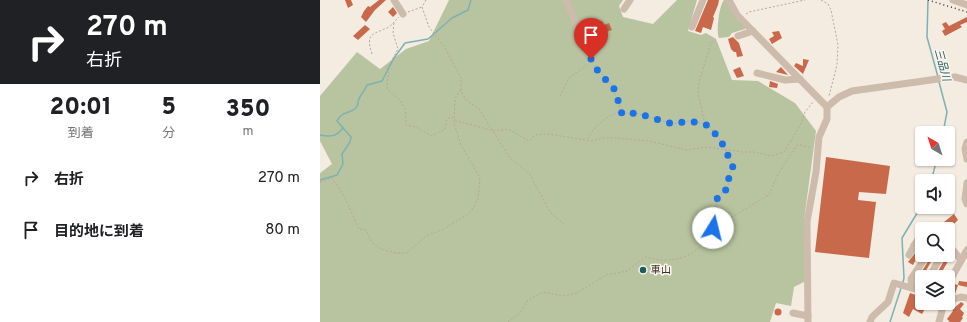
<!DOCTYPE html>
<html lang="ja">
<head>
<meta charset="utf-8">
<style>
  :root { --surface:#fff; --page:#f2f2f2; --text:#202124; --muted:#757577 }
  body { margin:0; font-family:Overpass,"Noto Sans JP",sans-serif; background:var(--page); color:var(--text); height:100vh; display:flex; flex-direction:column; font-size:15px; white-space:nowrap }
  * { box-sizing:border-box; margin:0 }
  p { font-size:13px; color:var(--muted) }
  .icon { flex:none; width:22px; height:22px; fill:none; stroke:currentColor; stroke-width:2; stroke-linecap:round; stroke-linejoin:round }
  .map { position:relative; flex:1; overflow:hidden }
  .side { display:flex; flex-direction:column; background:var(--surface); width:320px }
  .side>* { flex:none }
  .top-card { background:#202124; color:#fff; overflow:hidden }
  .needle { width:26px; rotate:321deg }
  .tools { position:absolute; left:595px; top:126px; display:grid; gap:8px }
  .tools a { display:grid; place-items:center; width:40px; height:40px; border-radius:4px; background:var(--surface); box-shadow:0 1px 3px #0004; font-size:20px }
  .pin { position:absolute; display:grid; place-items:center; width:34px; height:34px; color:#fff; margin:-41px -17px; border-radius:50% 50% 50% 0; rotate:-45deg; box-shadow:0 0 4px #0007 }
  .pin .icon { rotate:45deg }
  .me { position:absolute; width:44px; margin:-22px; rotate:9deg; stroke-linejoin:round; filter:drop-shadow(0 0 3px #0008) }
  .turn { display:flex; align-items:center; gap:14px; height:84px; padding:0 20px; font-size:18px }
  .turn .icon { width:52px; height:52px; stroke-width:2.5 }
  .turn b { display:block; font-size:28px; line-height:34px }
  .eta { display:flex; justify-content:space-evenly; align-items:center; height:68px; text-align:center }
  .eta b { font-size:24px; font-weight:800; line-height:28px }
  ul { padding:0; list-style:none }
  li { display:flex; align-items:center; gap:12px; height:52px; padding:0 20px }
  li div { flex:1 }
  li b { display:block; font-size:15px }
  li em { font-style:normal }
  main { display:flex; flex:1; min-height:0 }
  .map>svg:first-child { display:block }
  .green { fill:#b8c4a0 }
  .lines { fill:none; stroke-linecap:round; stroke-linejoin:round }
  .stream { stroke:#7fb0b2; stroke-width:1.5 }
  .building { fill:#c8694b }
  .path { stroke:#b9a596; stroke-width:1; stroke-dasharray:2 2; stroke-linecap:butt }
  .minor { stroke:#cdbbac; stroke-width:7 }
  .rail { stroke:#3b302b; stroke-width:1.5; stroke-dasharray:1 3; stroke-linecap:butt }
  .route { stroke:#1a73e8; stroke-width:7; stroke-dasharray:0 12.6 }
  .poi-dot { fill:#1f5a5e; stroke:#fbf5ee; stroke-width:1.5 }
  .labels { text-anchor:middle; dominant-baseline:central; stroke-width:3; stroke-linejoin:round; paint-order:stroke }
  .poi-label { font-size:10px; fill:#3b302b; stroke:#fbf5ee; text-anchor:start }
  .water-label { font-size:11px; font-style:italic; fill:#1f5a5e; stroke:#fbf5ee }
</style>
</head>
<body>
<main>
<section class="side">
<div class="top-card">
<div class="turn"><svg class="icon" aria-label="right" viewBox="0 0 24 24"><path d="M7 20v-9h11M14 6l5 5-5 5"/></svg><div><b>270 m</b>右折</div></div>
</div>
<div class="eta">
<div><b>20:01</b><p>到着</p></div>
<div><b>5</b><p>分</p></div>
<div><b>350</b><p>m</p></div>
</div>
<ul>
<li><svg class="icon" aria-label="right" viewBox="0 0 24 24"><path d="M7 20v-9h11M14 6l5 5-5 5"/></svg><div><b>右折</b></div><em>270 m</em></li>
<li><svg class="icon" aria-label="arrive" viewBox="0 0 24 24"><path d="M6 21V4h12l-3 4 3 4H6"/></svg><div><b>目的地に到着</b></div><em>80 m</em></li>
</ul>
</section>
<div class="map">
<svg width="647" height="322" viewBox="0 0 647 322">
  <rect width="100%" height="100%" fill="#f4ebe1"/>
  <g class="green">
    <path d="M 129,0 L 303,0 L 299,6 L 303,17 L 333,24 L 357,0 L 377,0 L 368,31 L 381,35 L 386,33 L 396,39 L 412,80 L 438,81 L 475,103 L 496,131 L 484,220 L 484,282 L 474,287 L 471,306 L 456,303 L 450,322 L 0,322 L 0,173 L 12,164 L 0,141 L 0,96 L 37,52 L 60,69 L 86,49 L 109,41 Z"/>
    <path d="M 404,0 L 406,0 L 425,26 L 425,29 L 412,33 L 409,37 L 399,38 C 396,31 399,6 404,0 Z"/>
  </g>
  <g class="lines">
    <g class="stream">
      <path d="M 608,0 L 607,37 L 618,77"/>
      <path d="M 619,82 L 627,112 L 623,133"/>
      <path d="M 0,135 C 10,137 16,137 23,128 L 17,121 C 22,111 29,114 36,108 C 39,105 37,102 39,99 C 41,93 44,93 47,85 L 62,81 L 74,58 L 85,43 L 108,39 L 132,18 L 148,10 L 151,0"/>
      <path d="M 0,180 L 17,175 L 23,164 L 22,154 L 30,142 L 31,137 L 23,128"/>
      <path d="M 611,181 L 617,159"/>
      <path d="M 583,282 L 584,278 L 582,238 L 602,205"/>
      <path d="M 570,322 L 581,288"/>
    </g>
  </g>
  <g class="building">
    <path d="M 25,0 L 31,0 L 33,5 L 28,8 Z"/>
    <path d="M 59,0 L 66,0 L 55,10 L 46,22 L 41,17 L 44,11 L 48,6 L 50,7 Z"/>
    <path d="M 388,0 L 399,0 L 398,5 L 393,17 L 394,18 L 391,30 L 383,27 L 381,33 L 375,31 Z"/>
    <path d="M 73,7 L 77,13 L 73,17 L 68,12 Z"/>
    <path d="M 647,17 L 647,22 L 640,25 L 642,27 L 625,36 L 622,31 L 625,29 L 622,24 L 626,22 L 629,26 Z"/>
    <path d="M 278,20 L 279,22 L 282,21 L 284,25 L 289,23 L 292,30 L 279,34 L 278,32 L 267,36 L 263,28 Z"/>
    <path d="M 45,25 L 50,29 L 38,40 L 33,36 Z"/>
    <path d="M 459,31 L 462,38 L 452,44 L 449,39 L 454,36 L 452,32 Z"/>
    <path d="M 413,37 L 419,43 L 423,56 L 417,57 L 416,52 L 414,52 L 411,49 L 408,39 Z"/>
    <path d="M 483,59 L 489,60 L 483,74 L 474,66 L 476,63 L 483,66 Z"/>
    <path d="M 420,67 L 424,76 L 417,78 L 413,70 Z"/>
    <path d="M 461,67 L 468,75 L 456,72 Z"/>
    <path d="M 450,81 L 458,84 L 457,88 L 449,87 Z"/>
    <path d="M 506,157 L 570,166 L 566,194 L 539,192 L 538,200 L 556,202 L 549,258 L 495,252 Z"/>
    <path d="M 634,214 L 638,220 L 629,229 L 621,229 L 619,226 Z"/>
    <path d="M 596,252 L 599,254 L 593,265 L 588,262 Z"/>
    <path d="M 612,255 L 615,255 L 600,281 L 597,279 Z"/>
    <path d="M 627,255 L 631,256 L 619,277 L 615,277 Z"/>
    <path d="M 639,281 L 647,282 L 647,287 L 638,285 L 635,294 L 628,294 L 634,284 L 638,285 Z"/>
    <path d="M 590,293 L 602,297 L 602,305 L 606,307 L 602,314 L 593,309 L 589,317 L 583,313 Z"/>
    <path d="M 641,302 L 644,304 L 640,309 L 644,313 L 642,317 L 643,318 L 640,322 L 630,322 L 627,319 L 633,311 L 632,310 Z"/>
    <circle cx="458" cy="312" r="3.5"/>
  </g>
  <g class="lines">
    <g class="path">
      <path d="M 106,0 L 102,7 L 109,27 L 125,48 L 141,78 L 141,90 L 143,95 L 146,100 L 159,109 L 190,158 L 209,173 L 230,212 L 244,224"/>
      <path d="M 501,0 L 508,4 L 511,10 L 518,45 L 517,65 L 509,96"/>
      <path d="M 88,12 L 102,7"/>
      <path d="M 426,14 L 429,12 L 485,0"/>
      <path d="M 74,23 L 73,33 L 78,49 L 67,69 L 69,74 C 62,97 75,90 83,105 C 87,111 85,118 86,125 L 96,127 L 112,136 L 125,129 L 127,119 L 131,117 L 137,121 L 174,131 L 188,129 L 209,141 L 215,135 L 228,134 L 272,141 L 282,138 L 296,138 L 329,141 L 367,150 L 387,147 L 422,152 L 434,152 L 451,156 L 464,152 L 482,122 L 485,112 L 493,102"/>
      <path d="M 52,54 C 45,32 53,35 69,27 C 73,24 75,21 79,17"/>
      <path d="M 274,65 L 292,85 L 302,114 L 316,113 L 353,124 L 369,121 L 385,124 L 391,128 L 402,143 L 413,166 L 409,175 L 408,188 L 397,197 L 393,228 L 449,195 L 458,174 L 477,145 L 481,145 L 491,148"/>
      <path d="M 240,96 L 249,78 L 268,64"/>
      <path d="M 385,124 L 378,93 L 379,82 L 391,43 L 395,40"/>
      <path d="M 268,139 C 272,128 287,116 299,112"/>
      <path d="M 0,182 L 12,178 L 24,196 L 39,229 L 46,230 L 52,243 L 61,249 L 76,253 L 87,253 L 106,236 L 124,229 L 151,212 L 158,199 L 160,178 L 141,145 L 134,123 L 135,98 L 141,90"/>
      <path d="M 188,322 L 200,313 L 207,301 L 223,292 L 243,296 L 257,293 L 286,275 L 307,271 L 325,257 C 332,258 339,261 347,260 C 371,259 382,248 393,228"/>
    </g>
    <g class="minor">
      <path d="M 74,0 L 83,14"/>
      <path d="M 246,0 L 271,59"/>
      <path d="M 409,0 L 417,15 L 507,107 L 507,119 L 499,137 L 496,172 L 487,222 L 488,322"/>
      <path d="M 633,0 L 647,5"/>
      <path d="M 304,9 L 310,0"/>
      <path d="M 372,27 L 383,0"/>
      <path d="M 418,36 L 433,31"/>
      <path d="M 437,73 L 465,80 L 480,79"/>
      <path d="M 507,107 L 519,97 L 532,91 L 625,78 L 635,77 L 647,80"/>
      <path d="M 647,142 L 645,149 L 647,159"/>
      <path d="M 647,183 L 645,199 L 647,204"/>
      <path d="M 605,229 L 613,228 L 615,229"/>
      <path d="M 628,244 L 641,260"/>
      <path d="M 594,245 L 602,250"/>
      <path d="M 589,255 L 602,232"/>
      <path d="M 609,277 L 622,255"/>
      <path d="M 628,284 L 647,250"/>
      <path d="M 592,288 L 591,279 L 607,255"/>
      <path d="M 628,301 L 641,297 L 647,298"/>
      <path d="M 473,313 L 488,316"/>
      <path d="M 550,322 L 552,317 L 568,302 L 574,283 L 602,291"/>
      <path d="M 619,322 L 624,303"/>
    </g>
    <path class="rail" d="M 608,0 L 647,12"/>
  </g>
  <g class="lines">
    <path class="route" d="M 271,59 L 278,71 L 295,90 L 302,114 L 316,113 L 353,124 L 369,121 L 385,124 L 391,128 L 402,143 L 413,166 L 409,175 L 408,188 L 397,197 L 398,202 L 393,228"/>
  </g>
  <circle class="poi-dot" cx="323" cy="270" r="4"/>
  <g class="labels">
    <g class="poi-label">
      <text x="331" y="270">車山</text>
    </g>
    <g class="water-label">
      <text transform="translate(622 65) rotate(75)">三品川</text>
    </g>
  </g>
</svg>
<div class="tools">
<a><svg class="needle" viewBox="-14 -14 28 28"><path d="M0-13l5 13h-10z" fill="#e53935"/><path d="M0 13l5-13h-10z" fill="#757577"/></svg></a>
<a><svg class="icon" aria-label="sound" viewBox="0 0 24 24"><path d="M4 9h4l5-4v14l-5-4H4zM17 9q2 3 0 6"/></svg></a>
<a><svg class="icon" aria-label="search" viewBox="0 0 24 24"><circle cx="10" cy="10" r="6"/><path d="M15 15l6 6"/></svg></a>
<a><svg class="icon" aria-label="layers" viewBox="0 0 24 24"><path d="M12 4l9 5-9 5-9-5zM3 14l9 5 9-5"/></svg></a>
</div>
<div class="pin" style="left:271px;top:59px;background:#d93025"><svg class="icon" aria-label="arrive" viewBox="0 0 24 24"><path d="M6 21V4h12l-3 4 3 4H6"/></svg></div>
<svg class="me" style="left:393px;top:228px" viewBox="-20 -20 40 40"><circle r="19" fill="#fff"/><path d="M0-13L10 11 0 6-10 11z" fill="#1a73e8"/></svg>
</div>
</main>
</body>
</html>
